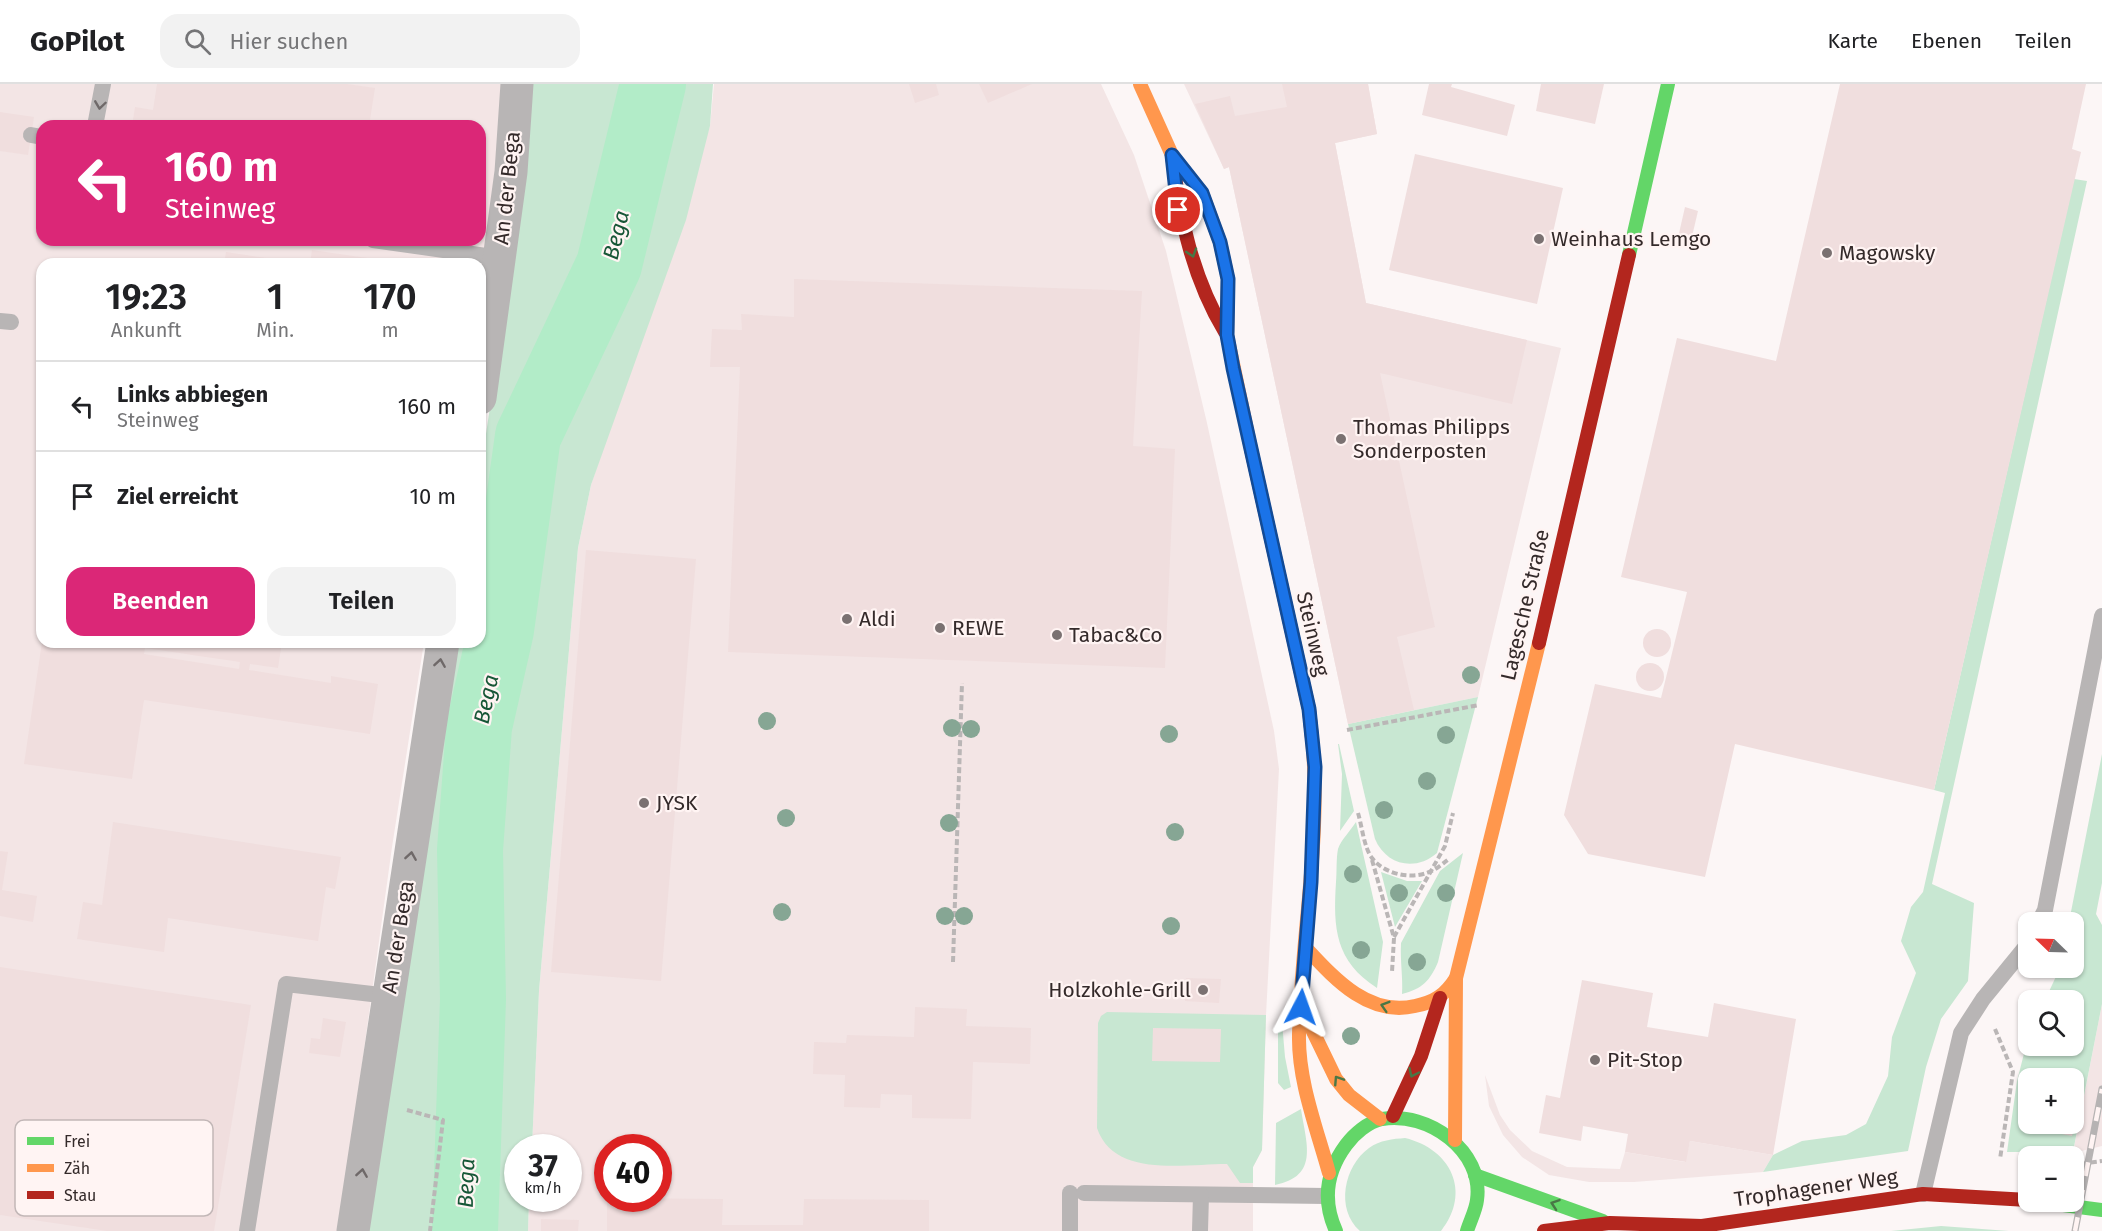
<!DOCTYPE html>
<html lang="de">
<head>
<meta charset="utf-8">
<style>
  :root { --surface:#fff; --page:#f2f2f2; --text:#202124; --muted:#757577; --line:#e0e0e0; --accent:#db2777 }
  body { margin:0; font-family:"Fira Sans",sans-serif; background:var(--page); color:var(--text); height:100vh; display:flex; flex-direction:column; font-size:22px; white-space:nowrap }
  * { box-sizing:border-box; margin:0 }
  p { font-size:20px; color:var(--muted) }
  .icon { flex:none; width:33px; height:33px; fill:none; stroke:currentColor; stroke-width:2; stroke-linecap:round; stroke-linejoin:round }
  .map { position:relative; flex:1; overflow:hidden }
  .panel { position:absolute; left:36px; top:174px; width:450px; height:390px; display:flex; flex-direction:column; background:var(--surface); border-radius:18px; box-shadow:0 2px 4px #0004 }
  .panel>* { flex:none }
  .guide { position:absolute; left:36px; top:36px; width:450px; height:126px; border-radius:18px; box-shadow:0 2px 4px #0004; background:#db2777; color:#fff; overflow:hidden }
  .needle { width:39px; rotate:293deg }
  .tools { position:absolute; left:2018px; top:828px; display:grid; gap:12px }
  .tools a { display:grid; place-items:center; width:66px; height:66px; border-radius:12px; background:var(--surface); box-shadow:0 2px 4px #0004; font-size:30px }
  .speed { position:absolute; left:504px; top:1050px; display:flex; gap:12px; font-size:30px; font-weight:700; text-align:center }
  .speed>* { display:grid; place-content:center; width:78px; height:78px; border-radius:50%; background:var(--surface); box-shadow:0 2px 4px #0004; line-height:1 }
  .speed small { font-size:15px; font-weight:400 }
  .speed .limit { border:9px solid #d22; background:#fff; color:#111 }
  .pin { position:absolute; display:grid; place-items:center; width:51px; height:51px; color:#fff; margin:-26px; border:3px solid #fff; border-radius:50%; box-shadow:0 2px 6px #0007 }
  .me { position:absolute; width:66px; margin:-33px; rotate:4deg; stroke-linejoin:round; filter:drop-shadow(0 0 4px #0008) }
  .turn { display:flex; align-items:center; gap:21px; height:126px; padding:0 30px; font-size:27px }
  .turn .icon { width:78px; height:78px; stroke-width:2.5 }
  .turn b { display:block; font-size:42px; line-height:51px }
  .eta { display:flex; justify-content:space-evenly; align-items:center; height:102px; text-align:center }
  .eta b { font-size:36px; font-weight:600; line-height:42px }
  .button { display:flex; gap:12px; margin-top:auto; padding:12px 30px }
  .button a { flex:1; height:69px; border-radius:18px; background:var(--accent); color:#fff; font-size:24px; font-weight:600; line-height:69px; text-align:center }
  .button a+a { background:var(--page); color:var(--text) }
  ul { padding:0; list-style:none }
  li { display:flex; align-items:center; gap:18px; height:90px; padding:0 30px; border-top:2px solid var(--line) }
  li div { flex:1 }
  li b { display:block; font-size:22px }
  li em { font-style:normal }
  header { display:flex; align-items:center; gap:36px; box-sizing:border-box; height:84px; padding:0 30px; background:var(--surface); border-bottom:2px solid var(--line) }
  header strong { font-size:28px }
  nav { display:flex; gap:33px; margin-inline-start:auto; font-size:21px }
  .search { width:420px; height:54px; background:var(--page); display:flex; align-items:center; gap:15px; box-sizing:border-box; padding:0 21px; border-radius:18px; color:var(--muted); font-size:22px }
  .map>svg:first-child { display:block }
  .built { fill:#f3e5e5; fill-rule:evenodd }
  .green { fill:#c8e7d2; fill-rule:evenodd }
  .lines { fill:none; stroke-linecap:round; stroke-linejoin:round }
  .river { stroke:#b2ecc8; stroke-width:66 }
  .building { fill:#f0dede; fill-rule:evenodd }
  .path { stroke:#bab6b6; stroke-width:4; stroke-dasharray:6 3; stroke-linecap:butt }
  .lane { stroke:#b8b5b5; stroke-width:16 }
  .street { stroke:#b8b5b5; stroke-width:33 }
  .fast { stroke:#63d668; stroke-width:14 }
  .slow { stroke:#ff974d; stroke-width:14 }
  .jam { stroke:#b3261e; stroke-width:14 }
  .rail-casing { stroke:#b6b3b3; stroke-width:7 }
  .rail { stroke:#fff4f3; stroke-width:4.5; stroke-dasharray:14; stroke-linecap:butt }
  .tree { fill:#86a694 }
  .oneway { stroke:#6f6969 }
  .oneway2 { stroke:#497746 }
  .route-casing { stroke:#114b97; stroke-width:15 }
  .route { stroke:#1a73e8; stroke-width:10 }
  .poi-dot { fill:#7a7171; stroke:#fff4f3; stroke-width:2 }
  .labels { text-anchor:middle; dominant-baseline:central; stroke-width:4.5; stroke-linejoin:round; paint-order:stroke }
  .street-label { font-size:21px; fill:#342a2a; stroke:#fff4f3 }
  .poi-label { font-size:21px; fill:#342a2a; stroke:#fff4f3; text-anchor:start }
  .water-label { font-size:22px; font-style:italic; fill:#175737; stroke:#fff4f3 }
  .key { fill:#fff4f3; stroke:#c2b7b7; stroke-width:1.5 }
  .key-label { font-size:16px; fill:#342a2a }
</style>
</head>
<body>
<header>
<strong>GoPilot</strong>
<div class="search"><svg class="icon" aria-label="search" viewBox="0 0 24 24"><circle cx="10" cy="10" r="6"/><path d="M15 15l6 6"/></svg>Hier suchen</div>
<nav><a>Karte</a><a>Ebenen</a><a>Teilen</a></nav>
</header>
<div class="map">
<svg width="2102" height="1147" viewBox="0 0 2102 1147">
  <rect width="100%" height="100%" fill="#fcf6f6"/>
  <g class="built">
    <path d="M 0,0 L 501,0 L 497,79 L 480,201 L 480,180 L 42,180 L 42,558 L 424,558 L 392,763 L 339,1147 L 0,1147 ZM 42,42 L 480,42 L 480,156 L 42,156 Z"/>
    <path d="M 714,0 L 1101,0 L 1134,71 L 1166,167 L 1207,339 L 1274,647 L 1279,685 L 1266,931 L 1262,1066 L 1253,1083 L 1253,1147 L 528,1147 L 529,1115 L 568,1114 L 568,1064 L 532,1063 L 539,907 L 578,464 L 591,401 L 710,42 ZM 608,1064 L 658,1064 L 658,1114 L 608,1114 Z"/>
    <path d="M 1184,0 L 1368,0 L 1377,50 L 1335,59 L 1366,219 L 1561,264 L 1478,613 L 1348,640 L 1229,83 L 1224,85 Z"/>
    <path d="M 2102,920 L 2102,1062 L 2073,1069 Z"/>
    <path d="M 1485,991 L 1500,1031 L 1510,1046 L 1532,1067 L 1567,1083 L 1620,1085 L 1625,1068 L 1685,1078 L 1690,1057 L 1773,1071 L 1763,1088 L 1634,1098 L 1589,1098 L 1549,1091 L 1522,1073 L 1503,1051 L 1489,1022 Z"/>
  </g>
  <g class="green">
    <path d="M 530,0 L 713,0 L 710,42 L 686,136 L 591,401 L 578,464 L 539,907 L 532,1063 L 518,1064 L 518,1114 L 529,1115 L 528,1147 L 366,1147 L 455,558 L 480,558 L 480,390 L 512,176 Z"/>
    <path d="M 2074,95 L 2087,97 L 1932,800 L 1974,819 L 1968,897 L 1941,935 L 1926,983 L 1908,1067 L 1763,1088 L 1773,1071 L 1802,1057 L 1846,1051 L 1866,1040 L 1888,992 L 1892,953 L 1916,889 L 1901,857 L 1911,823 L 1923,808 L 1945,709 L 1934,706 Z"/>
    <path d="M 1478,613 L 1437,769 C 1415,788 1386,781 1375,755 L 1348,640 Z"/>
    <path d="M 1338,660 L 1339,660 L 1354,727 L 1340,747 L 1342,690 Z"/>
    <path d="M 2102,670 L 2102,799 L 2096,830 L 2102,841 L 2102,920 L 2073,1068 L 2007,1068 L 2017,997 L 2028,954 L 2028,962 L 2073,962 L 2073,916 L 2045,916 L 2060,884 L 2073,884 L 2073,838 L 2069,838 ZM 2028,994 L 2073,994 L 2073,1040 L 2028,1040 Z"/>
    <path d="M 1356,738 L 1383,858 L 1377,904 C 1335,877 1333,844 1336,798 C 1337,788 1336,775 1338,765 C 1341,756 1351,746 1356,738 Z"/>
    <path d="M 1463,769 L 1438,878 C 1430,897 1422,905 1402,910 C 1403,893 1400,877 1401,859 L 1440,787 Z"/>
    <path d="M 1381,788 L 1407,797 L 1422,797 L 1395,843 Z"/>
    <path d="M 1107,928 L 1266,931 L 1262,1066 L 1253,1083 L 1253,1099 L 1240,1099 L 1227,1080 C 1183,1080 1114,1094 1097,1044 L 1098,939 L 1101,932 Z"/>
    <path d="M 1278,938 L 1282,938 L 1285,973 L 1291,1003 L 1284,1006 L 1278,999 Z"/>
    <path d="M 1301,1025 C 1306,1059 1320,1092 1275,1101 L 1276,1039 Z"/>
    <path d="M 1405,1054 C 1451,1065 1472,1108 1441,1147 L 1360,1147 C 1335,1125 1344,1082 1369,1064 C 1380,1056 1393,1055 1405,1054 Z"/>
    <path d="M 1941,1142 L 2009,1147 L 1891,1147 Z"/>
  </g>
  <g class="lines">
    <path class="river" d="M 465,1147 L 473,915 L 470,766 L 479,643 L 501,546 L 528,352 L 609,181 L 653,0"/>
  </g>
  <g class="building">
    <path d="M 157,0 L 347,0 L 375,4 L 369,42 L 132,42 L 135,23 L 153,26 Z"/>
    <path d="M 909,0 L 936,0 L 939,11 L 915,19 Z"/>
    <path d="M 979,0 L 1032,0 L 988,19 Z"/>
    <path d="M 1282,0 L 1368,0 L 1377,50 L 1335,59 L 1366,219 L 1527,256 L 1512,320 L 1380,289 L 1435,543 L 1397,553 L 1414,626 L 1348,640 L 1229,83 L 1224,85 L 1195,20 L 1230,12 L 1235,32 L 1287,23 Z"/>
    <path d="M 1429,0 L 1452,0 L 1451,3 L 1515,21 L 1507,52 L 1422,31 Z"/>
    <path d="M 1541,0 L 1604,0 L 1595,40 L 1536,27 Z"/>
    <path d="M 1840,0 L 2086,0 L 2072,65 L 2081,68 L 1934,706 L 1735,660 L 1705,793 L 1588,770 L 1564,731 L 1595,600 L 1661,614 L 1687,508 L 1621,493 L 1677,254 L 1776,277 Z"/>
    <path d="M 0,28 L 34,33 L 28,71 L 0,67 Z"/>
    <path d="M 1415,70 L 1563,104 L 1537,220 L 1389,186 Z"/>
    <path d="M 1685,123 L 1698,127 L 1690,161 L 1677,158 Z"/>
    <path d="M 312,166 L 367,174 L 367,178 L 374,180 L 310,180 Z"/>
    <path d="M 226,168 L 299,179 L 299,180 L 224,180 Z"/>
    <path d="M 794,195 L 1142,207 L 1133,362 L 1175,365 L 1165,584 L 728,568 L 740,283 L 710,283 L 712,245 L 742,246 L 741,230 L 794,233 Z"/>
    <path d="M 586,466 L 696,475 L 661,897 L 551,888 Z"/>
    <circle cx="1657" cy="559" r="14"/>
    <path d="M 42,558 L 282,558 L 278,584 L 250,580 L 249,586 L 331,599 L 331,592 L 378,600 L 370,650 L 144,616 L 132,695 L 24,680 ZM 145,564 L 240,578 L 239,585 L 144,570 Z"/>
    <circle cx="1650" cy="593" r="14"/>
    <path d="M 113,738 L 341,773 L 335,805 L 326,803 L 318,857 L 168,834 L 164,868 L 77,855 L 83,818 L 102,821 Z"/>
    <path d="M 0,767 L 8,768 L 2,806 L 37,812 L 33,838 L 0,832 Z"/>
    <path d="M 0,883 L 251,921 L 214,1147 L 107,1147 L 0,1131 Z"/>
    <path d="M 1186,894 L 1221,895 L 1219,919 L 1185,917 Z"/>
    <path d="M 1582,896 L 1653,909 L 1647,943 L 1708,953 L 1714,919 L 1796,935 L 1773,1071 L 1690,1057 L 1686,1078 L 1625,1068 L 1628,1050 L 1583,1042 L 1581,1057 L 1539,1049 L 1546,1011 L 1560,1014 Z"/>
    <path d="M 915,923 L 967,925 L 966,942 L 1031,944 L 1030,980 L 973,978 L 971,1035 L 912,1034 L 912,1011 L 881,1010 L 880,1024 L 844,1023 L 845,991 L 813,990 L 814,958 L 846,959 L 847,951 L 914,953 Z"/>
    <path d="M 323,934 L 346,938 L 340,973 L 309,969 L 311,954 L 320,955 Z"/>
    <path d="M 1153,944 L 1221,945 L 1220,978 L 1152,977 Z"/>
    <path d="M 2073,1035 L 2076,1035 L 2072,1052 L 2062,1050 L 2065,1040 L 2073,1040 Z"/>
    <path d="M 607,1114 L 723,1115 L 722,1141 L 803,1141 L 804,1115 L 929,1116 L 929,1147 L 607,1147 Z"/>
    <path d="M 541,1135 L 579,1136 L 578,1147 L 541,1147 Z"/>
  </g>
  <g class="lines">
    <g class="path">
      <path d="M 1347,646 L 1479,621"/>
      <path d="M 1358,729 C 1362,742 1364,764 1372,774 C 1384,790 1411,796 1429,788 C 1436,786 1443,779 1449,775"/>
      <path d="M 1372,776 L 1394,854 L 1392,888"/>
      <path d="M 1394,853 L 1445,762 L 1453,729"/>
      <path d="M 953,878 L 962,599"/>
      <path d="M 1995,945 L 2013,988 L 2000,1075"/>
      <path d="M 407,1026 L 443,1036 L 430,1147"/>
      <path d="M 2073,1081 L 2102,1077"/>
    </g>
    <g class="lane">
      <path d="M 95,42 L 103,0"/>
      <path d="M 31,51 L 42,53"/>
      <path d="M 373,156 L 500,174"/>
      <path d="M 0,237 L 11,238"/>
      <path d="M 2039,838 L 2045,826 L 2102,532"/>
      <path d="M 1070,1109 L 1070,1147"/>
      <path d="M 1084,1109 L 1326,1112"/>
      <path d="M 1923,1110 L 1961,949 L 1983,915 L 2028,860"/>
      <path d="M 247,1147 L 286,900 L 389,912"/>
      <path d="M 1200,1147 L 1201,1111"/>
    </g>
    <g class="street">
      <path d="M 480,314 L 511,88 L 517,0"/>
      <path d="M 353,1147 L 443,558"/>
    </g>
    <g class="fast">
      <path d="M 1629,171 L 1668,0"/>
      <path d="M 1475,1091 L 1603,1137"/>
      <path d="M 2040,1118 L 2102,1126"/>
      <path d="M 1336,1147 C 1322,1116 1326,1088 1346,1061 C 1354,1050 1368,1038 1382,1035 C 1428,1027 1484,1067 1477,1116 C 1476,1126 1470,1137 1467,1147"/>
    </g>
    <g class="slow">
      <path d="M 1140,0 L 1172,71 L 1202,109 L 1220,158 L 1228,195 L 1227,251 L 1251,365"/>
      <path d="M 1312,654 C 1322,753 1301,852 1299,951 C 1298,997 1317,1045 1329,1089"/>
      <path d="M 1305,863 C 1334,894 1368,933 1415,922 C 1435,918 1445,911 1456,894"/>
      <path d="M 1306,933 L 1336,995 L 1349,1011 L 1380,1035"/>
      <path d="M 1455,1056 L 1456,894 L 1539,559"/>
    </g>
    <g class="jam">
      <path d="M 1172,71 C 1180,134 1192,193 1225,248"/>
      <path d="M 1251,365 L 1309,625 L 1312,654"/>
      <path d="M 1539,559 L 1629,171"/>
      <path d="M 1393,1032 L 1421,972 L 1440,914"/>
      <path d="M 1544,1147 L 1610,1139 L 1702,1142 L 1923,1110 L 2028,1116"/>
    </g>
    <g class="rail-casing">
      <path id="rail" d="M 2075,1147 L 2102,1005"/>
    </g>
    <use href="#rail" class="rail"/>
  </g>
  <g class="tree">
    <circle cx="1471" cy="591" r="9"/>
    <circle cx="767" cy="637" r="9"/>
    <circle cx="952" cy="644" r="9"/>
    <circle cx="971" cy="645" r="9"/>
    <circle cx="1169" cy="650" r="9"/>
    <circle cx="1446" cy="651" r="9"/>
    <circle cx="1427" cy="697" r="9"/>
    <circle cx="1384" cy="726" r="9"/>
    <circle cx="786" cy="734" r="9"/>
    <circle cx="949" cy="739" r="9"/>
    <circle cx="1175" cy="748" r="9"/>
    <circle cx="1353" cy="790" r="9"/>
    <circle cx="1399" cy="809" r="9"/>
    <circle cx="1446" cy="809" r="9"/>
    <circle cx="782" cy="828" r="9"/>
    <circle cx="945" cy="832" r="9"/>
    <circle cx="964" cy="832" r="9"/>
    <circle cx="1171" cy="842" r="9"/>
    <circle cx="1361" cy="866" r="9"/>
    <circle cx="1417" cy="878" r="9"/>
    <circle cx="1351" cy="952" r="9"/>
  </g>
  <defs><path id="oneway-chevron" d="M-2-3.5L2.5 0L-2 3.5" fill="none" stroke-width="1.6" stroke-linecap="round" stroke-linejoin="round" transform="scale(1.5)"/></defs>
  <g class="oneway">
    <use href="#oneway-chevron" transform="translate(100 21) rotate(98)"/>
    <use href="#oneway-chevron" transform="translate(440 579) rotate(-81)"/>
    <use href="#oneway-chevron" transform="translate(411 772) rotate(-81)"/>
    <use href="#oneway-chevron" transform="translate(362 1089) rotate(-81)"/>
  </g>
  <g class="oneway2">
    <use href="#oneway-chevron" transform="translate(1192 169) rotate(72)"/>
    <use href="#oneway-chevron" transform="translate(1385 922) rotate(-163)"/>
    <use href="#oneway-chevron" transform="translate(1413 989) rotate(115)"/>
    <use href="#oneway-chevron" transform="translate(1338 996) rotate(-123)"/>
    <use href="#oneway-chevron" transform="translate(1555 1120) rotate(-161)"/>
  </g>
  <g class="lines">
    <g class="route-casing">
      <path id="route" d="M 1178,126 L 1172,71 L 1202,109 L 1220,158 L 1228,195 L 1227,251 L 1233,284 L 1309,625 L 1315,683 L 1311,798 L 1301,923"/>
    </g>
    <use href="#route" class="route"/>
  </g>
  <g class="poi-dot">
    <circle cx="1539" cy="155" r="6"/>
    <circle cx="1827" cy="169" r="6"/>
    <circle cx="1341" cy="355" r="6"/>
    <circle cx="847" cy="535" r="6"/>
    <circle cx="940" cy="544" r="6"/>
    <circle cx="1057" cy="551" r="6"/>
    <circle cx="644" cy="719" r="6"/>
    <circle cx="1203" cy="906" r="6"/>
    <circle cx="1595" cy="976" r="6"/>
  </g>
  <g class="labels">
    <g class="street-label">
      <text transform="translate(507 104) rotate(-84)">An der Bega</text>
      <text transform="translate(1525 521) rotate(-77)">Lagesche Straße</text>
      <text transform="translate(1313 550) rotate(77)">Steinweg</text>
      <text transform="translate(398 853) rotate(-81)">An der Bega</text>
      <text transform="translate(1816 1104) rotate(-8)">Trophagener Weg</text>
    </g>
    <g class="poi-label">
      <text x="1551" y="155">Weinhaus Lemgo</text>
      <text x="1839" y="169">Magowsky</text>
      <text x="1353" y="343">Thomas Philipps<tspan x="1353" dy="24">Sonderposten</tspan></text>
      <text x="859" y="535">Aldi</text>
      <text x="952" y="544">REWE</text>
      <text x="1069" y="551">Tabac&amp;Co</text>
      <text x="656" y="719">JYSK</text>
      <text x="1191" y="906" text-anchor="end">Holzkohle-Grill</text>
      <text x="1607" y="976">Pit-Stop</text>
    </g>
    <g class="water-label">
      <text transform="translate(616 151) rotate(-76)">Bega</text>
      <text transform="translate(486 615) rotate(-78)">Bega</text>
      <text transform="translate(466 1099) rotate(-88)">Bega</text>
    </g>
  </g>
  <rect x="15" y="1036" width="198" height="96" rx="9" class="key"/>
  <rect x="27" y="1053" width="27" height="8" fill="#63d668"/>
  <rect x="27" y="1080" width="27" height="8" fill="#ff974d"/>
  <rect x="27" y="1107" width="27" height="8" fill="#b3261e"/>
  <g class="key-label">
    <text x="64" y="1063">Frei</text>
    <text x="64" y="1090">Zäh</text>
    <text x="64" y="1117">Stau</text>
  </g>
</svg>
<div class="tools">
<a><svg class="needle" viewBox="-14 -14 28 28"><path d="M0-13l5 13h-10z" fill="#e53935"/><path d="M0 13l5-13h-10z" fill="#757577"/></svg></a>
<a><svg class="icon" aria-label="search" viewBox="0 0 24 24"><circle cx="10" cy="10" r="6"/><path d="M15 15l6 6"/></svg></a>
<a>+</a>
<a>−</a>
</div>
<div class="speed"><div>37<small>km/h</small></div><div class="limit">40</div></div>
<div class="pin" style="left:1178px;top:126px;background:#d93025"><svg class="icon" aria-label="arrive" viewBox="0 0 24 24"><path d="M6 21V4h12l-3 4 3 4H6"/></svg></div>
<svg class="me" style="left:1301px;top:923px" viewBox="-20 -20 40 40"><path d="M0-17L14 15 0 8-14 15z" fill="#1a73e8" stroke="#fff" stroke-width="4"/></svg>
<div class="guide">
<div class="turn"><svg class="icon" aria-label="left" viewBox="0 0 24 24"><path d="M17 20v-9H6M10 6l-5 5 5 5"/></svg><div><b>160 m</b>Steinweg</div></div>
</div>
<section class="panel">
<div class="eta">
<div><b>19:23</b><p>Ankunft</p></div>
<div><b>1</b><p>Min.</p></div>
<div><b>170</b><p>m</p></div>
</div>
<ul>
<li><svg class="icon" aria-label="left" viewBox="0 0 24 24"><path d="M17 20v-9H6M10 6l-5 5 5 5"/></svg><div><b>Links abbiegen</b><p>Steinweg</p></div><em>160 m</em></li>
<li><svg class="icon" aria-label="arrive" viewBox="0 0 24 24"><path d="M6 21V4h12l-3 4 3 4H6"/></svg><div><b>Ziel erreicht</b></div><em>10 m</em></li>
</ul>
<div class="button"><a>Beenden</a><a>Teilen</a></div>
</section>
</div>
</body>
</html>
